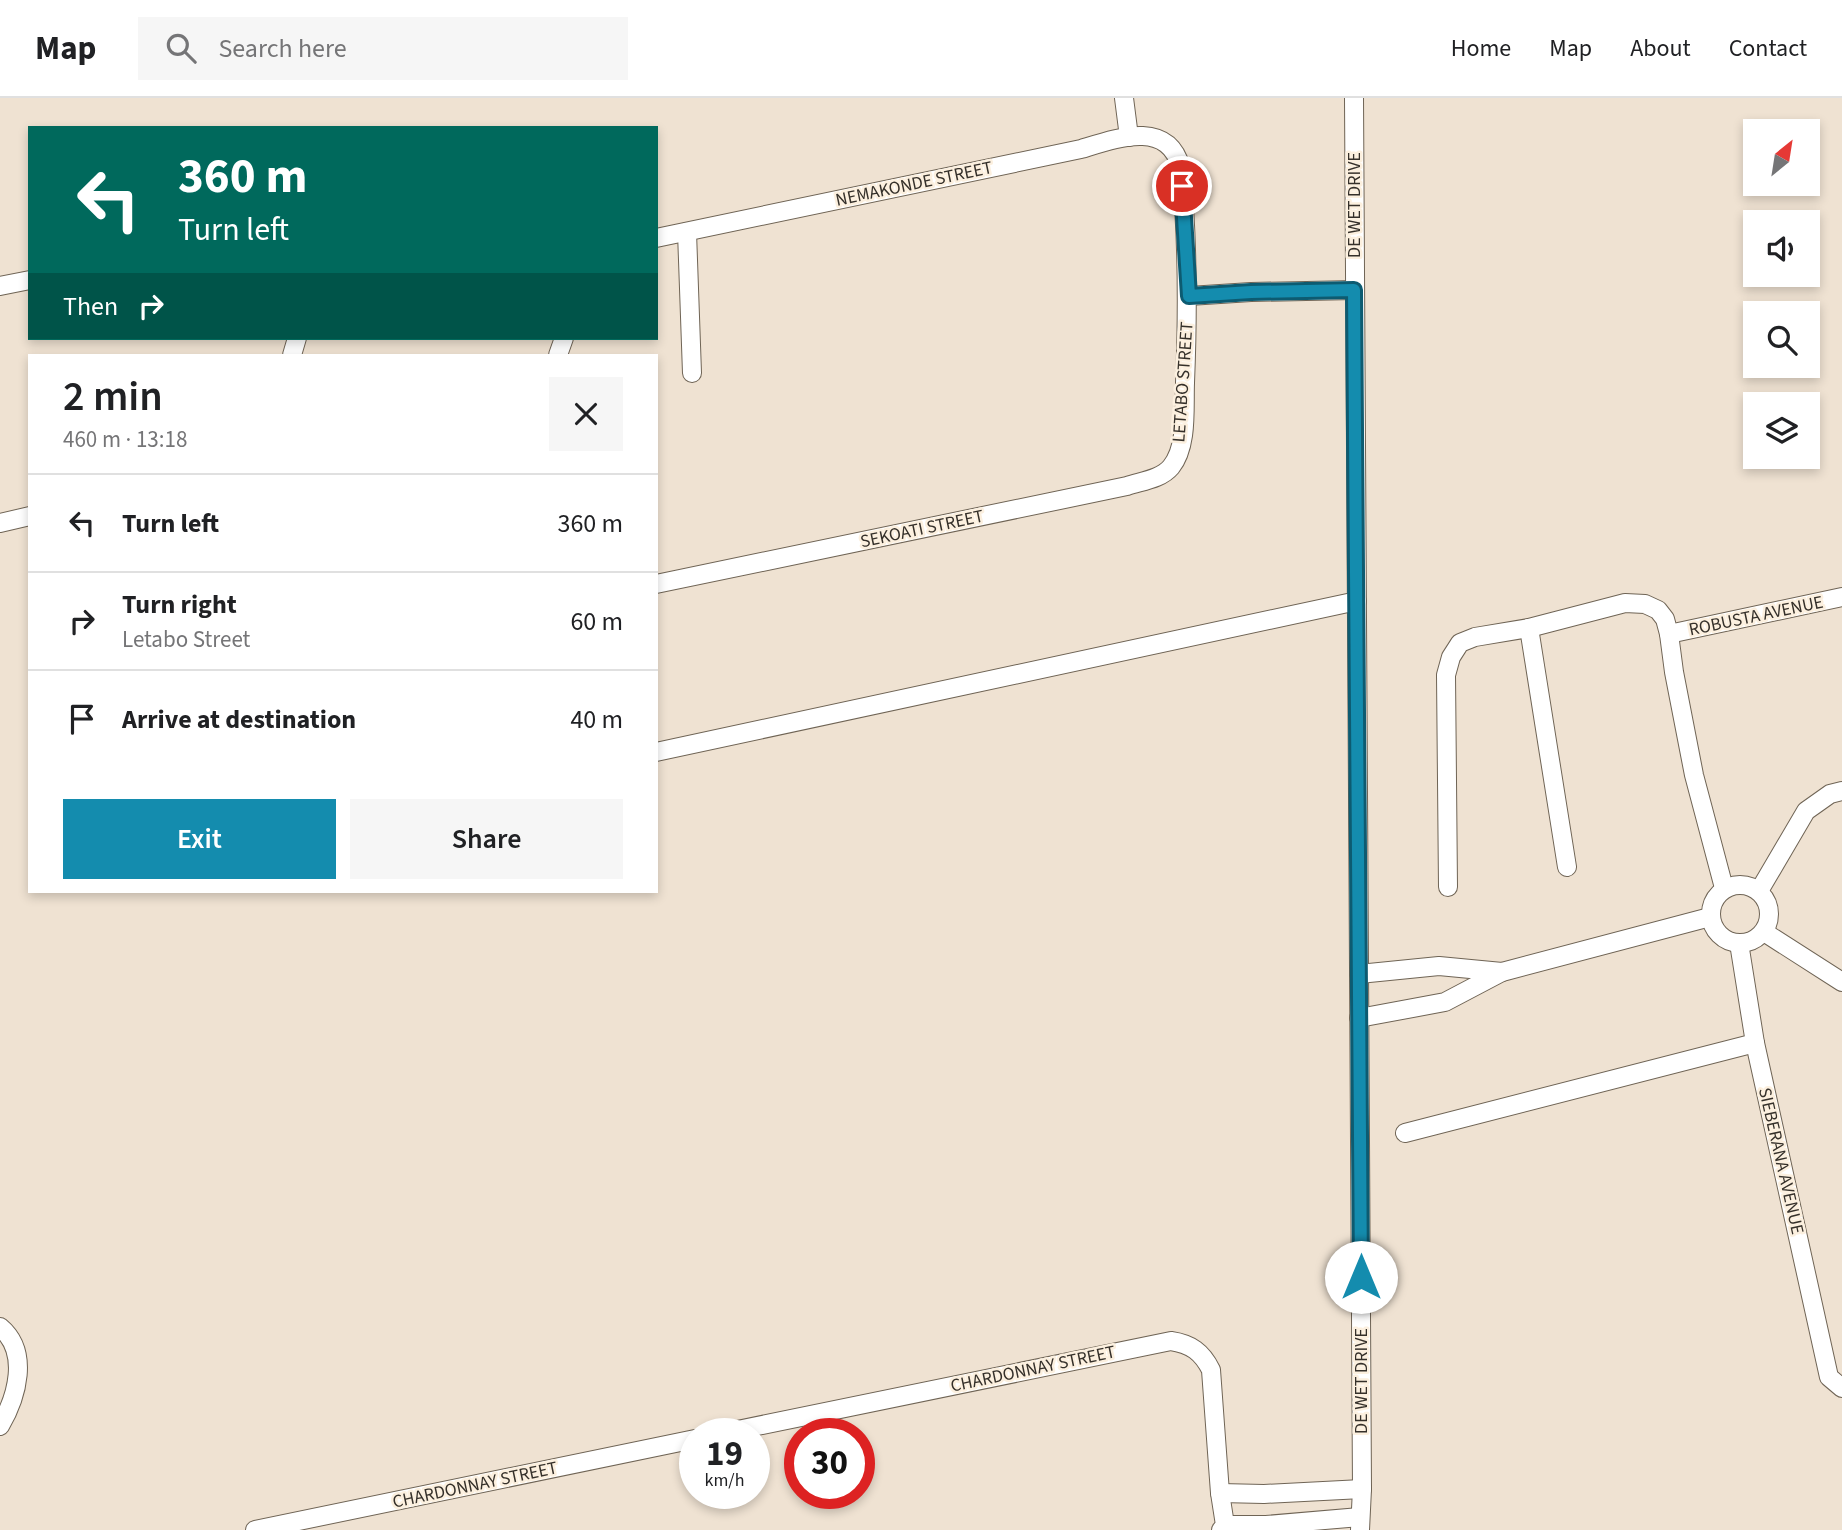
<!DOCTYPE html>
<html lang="en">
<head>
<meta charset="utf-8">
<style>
  :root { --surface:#fff; --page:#f6f6f6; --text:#202124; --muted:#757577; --line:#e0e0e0; --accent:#148cae }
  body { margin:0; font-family:"Source Sans 3",sans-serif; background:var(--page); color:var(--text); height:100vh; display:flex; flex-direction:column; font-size:26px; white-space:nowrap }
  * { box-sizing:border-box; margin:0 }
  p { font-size:23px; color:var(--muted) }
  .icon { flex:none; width:38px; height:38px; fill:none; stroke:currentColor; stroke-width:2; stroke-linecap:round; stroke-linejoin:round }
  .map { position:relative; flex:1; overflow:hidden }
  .details { position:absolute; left:28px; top:256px; width:630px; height:539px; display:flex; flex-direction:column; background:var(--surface); border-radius:0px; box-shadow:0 4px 10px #0003 }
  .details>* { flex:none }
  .banner { position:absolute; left:28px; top:28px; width:630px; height:214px; border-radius:0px; box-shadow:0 4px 10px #0003; background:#00695c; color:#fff; overflow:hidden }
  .needle { width:46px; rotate:30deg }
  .controls { position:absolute; left:1743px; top:21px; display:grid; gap:14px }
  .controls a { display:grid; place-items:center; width:77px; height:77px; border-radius:0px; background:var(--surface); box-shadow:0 4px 10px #0003; font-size:35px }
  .speed { position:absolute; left:679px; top:1320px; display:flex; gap:14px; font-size:35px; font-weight:700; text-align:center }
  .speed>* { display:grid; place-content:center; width:91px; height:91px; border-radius:50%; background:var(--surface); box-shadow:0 4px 10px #0003; line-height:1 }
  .speed small { font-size:18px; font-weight:400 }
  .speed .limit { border:10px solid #d22; background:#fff; color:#111 }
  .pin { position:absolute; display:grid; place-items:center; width:60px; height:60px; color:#fff; margin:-30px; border:4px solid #fff; border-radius:50%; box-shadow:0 2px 7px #0007 }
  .me { position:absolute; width:77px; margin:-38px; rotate:0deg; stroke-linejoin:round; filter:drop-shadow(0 0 5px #0008) }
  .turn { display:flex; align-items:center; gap:24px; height:147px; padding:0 35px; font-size:32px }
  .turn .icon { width:91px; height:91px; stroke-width:2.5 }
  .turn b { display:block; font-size:49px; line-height:60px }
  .then { display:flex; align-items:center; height:66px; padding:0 35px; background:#0003; gap:14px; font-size:26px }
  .round { display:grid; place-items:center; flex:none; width:74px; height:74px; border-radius:0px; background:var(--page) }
  .summary { display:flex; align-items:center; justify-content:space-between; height:119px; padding:0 35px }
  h1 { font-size:42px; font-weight:600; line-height:52px }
  .primary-button { display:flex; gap:14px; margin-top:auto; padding:14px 35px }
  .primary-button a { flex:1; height:80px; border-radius:0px; background:var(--accent); color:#fff; font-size:28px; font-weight:600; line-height:80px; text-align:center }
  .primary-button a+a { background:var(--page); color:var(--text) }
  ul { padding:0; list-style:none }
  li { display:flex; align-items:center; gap:21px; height:98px; padding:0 35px; border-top:2px solid var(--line) }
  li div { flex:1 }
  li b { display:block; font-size:26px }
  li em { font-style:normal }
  header { display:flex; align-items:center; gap:42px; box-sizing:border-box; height:98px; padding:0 35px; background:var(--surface); border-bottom:2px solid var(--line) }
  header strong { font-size:33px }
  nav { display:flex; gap:38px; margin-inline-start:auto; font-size:24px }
  .search { width:490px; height:63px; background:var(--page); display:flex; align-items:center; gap:18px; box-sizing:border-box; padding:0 24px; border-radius:0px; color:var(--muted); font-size:26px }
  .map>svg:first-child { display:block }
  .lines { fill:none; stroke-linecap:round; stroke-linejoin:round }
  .minor-casing { stroke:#6f6455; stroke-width:20 }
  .minor { stroke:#fff; stroke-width:18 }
  .route-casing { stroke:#0d5b71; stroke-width:18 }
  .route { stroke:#148cae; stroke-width:12 }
  .labels { text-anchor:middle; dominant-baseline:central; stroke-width:5; stroke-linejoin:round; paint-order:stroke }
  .street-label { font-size:18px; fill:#35302a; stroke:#fcf0df }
</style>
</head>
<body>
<header>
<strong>Map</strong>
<div class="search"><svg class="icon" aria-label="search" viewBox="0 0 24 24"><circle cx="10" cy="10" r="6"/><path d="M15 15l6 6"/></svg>Search here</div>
<nav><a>Home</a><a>Map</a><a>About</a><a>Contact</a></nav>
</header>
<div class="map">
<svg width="1842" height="1432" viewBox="0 0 1842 1432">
  <rect width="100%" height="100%" fill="#efe2d2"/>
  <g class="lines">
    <g class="minor-casing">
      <g id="minor">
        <path d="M 1124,0 L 1129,39"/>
        <path d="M 1354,0 L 1362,1391 L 1360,1432"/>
        <path d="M 687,134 L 692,275"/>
        <path d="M 656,140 L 1081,51 C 1117,40 1168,21 1181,70 C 1188,143 1188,212 1185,285 C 1184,310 1188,348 1171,369 C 1161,381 1142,383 1127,388 L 656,486"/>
        <path d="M 0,188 L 30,182"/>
        <path d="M 1189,198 L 1251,194 L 1355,192"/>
        <path d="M 292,257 L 297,240"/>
        <path d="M 558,257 L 564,240"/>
        <path d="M 0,425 L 30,418"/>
        <path d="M 1529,530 L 1567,769"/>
        <path d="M 1669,536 L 1842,499"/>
        <path d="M 656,654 L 1357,503"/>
        <circle cx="1740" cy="816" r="29"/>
        <path d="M 1448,789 L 1446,577 L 1451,559 L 1460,545 L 1475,539 L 1529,530 L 1625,505 L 1645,506 L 1658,512 L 1665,521 L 1669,536 L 1674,574 L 1694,677 L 1724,790"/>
        <path d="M 1759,793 L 1806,713 L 1830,696 L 1842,693"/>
        <path d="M 1764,834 L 1842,884"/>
        <path d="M 1739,845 L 1755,945 L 1829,1279 L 1842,1290"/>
        <path d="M 1359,876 L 1439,868 L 1502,874"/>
        <path d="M 1359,920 L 1445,904 L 1502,874 L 1710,819"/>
        <path d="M 1405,1035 L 1755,945"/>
        <path d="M 0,1229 C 30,1254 17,1299 0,1328"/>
        <path d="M 723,1335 L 1171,1243 C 1191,1246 1202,1254 1211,1272 L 1220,1395 L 1225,1427 L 1221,1432"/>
        <path d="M 1220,1395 L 1264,1396 L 1362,1391"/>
        <path d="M 1225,1427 L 1266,1427 L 1360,1419"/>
        <path d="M 255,1432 L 695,1341"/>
      </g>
    </g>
    <use href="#minor" class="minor"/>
  </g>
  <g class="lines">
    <g class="route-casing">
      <path id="route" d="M 1182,88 L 1189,198 L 1251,194 L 1354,192 L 1361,1179"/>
    </g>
    <use href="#route" class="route"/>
  </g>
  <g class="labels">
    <g class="street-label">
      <text transform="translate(914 86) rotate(-12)">NEMAKONDE STREET</text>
      <text transform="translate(1354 107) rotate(-90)">DE WET DRIVE</text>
      <text transform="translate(1183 284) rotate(-86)">LETABO STREET</text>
      <text transform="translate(922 431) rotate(-12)">SEKOATI STREET</text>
      <text transform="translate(1756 518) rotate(-12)">ROBUSTA AVENUE</text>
      <text transform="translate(1781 1063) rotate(77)">SIEBERANA AVENUE</text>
      <text transform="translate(1033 1271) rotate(-12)">CHARDONNAY STREET</text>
      <text transform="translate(1361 1283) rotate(-90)">DE WET DRIVE</text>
      <text transform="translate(475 1387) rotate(-12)">CHARDONNAY STREET</text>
    </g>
  </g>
</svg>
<div class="controls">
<a><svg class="needle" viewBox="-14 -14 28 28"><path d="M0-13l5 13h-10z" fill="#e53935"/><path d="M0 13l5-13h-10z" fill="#757577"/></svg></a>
<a><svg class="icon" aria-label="sound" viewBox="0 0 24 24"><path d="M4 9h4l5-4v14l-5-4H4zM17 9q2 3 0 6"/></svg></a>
<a><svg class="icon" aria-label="search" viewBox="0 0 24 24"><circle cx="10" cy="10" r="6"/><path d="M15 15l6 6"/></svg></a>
<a><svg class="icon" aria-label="layers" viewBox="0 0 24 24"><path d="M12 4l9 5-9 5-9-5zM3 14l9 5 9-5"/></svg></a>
</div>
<div class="speed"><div>19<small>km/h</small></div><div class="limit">30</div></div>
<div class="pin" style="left:1182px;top:88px;background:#d93025"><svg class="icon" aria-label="arrive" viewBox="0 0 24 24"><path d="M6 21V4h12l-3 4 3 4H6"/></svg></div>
<svg class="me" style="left:1361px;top:1179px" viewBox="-20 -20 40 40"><circle r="19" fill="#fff"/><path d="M0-13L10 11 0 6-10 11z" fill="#148cae"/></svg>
<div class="banner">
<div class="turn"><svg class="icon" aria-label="left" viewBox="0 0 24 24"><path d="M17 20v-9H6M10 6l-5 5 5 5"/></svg><div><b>360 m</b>Turn left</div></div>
<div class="then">Then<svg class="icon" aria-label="right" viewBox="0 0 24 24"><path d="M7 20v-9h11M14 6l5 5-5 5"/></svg></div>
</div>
<section class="details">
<div class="summary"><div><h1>2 min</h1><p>460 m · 13:18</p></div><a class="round"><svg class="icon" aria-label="close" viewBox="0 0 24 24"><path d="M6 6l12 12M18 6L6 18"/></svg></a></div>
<ul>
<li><svg class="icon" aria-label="left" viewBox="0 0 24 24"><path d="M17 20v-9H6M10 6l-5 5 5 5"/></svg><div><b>Turn left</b></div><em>360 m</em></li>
<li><svg class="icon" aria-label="right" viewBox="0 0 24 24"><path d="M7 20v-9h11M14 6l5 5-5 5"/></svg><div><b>Turn right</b><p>Letabo Street</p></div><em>60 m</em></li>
<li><svg class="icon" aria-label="arrive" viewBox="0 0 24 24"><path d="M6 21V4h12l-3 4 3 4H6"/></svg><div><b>Arrive at destination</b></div><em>40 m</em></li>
</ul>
<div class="primary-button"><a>Exit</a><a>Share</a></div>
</section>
</div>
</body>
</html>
